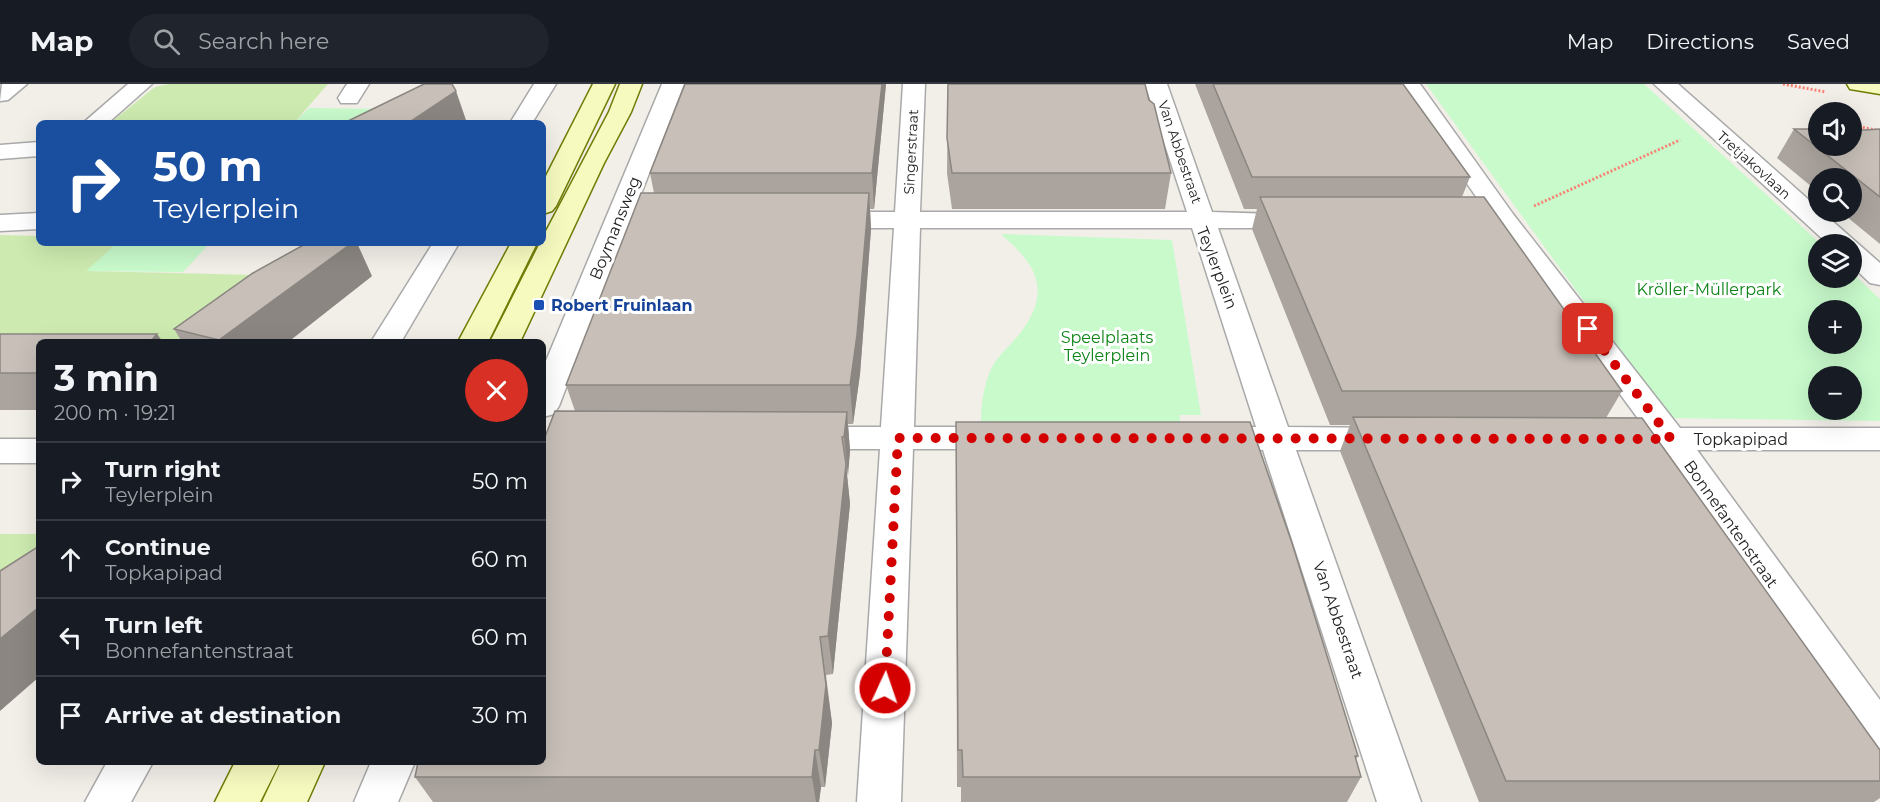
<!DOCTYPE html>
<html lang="en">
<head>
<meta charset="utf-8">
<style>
  :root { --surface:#171b24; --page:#20242c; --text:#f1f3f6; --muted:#9ea1a6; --line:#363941 }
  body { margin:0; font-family:Montserrat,sans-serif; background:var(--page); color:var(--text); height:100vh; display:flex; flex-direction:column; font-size:22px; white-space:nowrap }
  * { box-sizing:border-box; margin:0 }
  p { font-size:20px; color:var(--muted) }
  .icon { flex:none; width:33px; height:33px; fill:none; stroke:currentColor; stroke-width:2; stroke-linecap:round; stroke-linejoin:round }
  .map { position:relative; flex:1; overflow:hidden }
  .drawer { position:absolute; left:36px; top:255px; width:510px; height:426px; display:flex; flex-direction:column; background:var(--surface); border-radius:9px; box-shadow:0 6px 24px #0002 }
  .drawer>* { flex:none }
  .hud { position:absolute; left:36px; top:36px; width:510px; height:126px; border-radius:9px; box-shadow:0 6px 24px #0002; background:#1a4fa0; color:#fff; overflow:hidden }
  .buttons { position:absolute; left:1808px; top:18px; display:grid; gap:12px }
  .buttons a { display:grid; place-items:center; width:54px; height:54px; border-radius:50%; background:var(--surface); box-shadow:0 6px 24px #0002; font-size:30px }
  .pin { position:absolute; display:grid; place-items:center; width:51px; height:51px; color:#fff; margin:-26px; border-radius:12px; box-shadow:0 3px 9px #0006 }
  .me { position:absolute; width:66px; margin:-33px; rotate:3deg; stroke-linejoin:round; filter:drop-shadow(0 0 4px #0008) }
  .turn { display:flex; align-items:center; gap:21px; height:126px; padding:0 18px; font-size:27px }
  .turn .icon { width:78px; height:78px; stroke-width:2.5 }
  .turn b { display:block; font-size:42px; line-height:51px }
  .round { display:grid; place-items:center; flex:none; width:63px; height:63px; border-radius:32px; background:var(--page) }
  .head { display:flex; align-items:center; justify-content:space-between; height:102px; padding:0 18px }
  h1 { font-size:36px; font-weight:700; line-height:45px }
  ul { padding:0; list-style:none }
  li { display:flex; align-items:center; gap:18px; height:78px; padding:0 18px; border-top:2px solid var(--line) }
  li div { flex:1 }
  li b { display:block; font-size:22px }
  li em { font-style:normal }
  header { display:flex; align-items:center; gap:36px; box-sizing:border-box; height:84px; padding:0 30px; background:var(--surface); border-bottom:2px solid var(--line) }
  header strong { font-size:28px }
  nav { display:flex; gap:33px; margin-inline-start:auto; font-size:21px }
  .search { width:420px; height:54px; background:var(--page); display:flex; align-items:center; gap:15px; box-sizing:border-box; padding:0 21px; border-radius:33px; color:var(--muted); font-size:22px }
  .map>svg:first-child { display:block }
  .grass { fill:#cdebb0 }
  .park { fill:#c8facc; fill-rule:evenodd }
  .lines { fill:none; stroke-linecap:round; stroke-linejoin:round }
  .street-casing { stroke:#a9a9a9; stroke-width:3 }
  .secondary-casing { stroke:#707d05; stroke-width:3 }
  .path { stroke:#fa8072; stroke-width:3; stroke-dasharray:2 2; stroke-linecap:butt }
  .street { fill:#fff; fill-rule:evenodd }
  .secondary { fill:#f7fabf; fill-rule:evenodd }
  .wall { fill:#aba49e }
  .shaded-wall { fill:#8b8681 }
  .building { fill:#c7bfb8; stroke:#8b8681; stroke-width:1.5 }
  .route { stroke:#d40000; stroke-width:10; stroke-dasharray:0 18 }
  .transit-dot { fill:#1a4fb4; stroke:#fff; stroke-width:2 }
  .labels { text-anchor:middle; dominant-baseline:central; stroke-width:6; stroke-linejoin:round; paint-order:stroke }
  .far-street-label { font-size:14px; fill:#222; stroke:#fff }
  .street-label { font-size:16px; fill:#222; stroke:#fff }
  .park-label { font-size:16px; fill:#0c8416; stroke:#fff }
  .transit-label { font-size:16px; font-weight:bold; fill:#164399; stroke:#fff; text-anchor:start }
</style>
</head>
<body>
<header>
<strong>Map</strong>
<div class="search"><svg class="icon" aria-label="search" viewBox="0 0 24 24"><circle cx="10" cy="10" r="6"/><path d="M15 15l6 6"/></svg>Search here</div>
<nav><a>Map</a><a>Directions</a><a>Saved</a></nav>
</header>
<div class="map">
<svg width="1880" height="718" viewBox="0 0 1880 718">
  <rect width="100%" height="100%" fill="#f2efe9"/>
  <g class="grass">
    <path d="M 169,0 L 328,0 L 294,39 L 110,39 L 155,3 Z"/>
    <path d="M 0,151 L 39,152 L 39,159 L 117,159 L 88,187 L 261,191 L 306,159 L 349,159 L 218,258 L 39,258 L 0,278 Z"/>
    <path d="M 0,450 L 39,450 L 39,521 L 0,552 Z"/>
  </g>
  <g class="park">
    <path d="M 1426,0 L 1644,0 L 1821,160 L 1818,160 L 1818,194 L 1851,194 L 1851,188 L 1880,215 L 1880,337 L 1669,334 ZM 1818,226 L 1851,226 L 1851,260 L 1818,260 ZM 1818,292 L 1851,292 L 1851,326 L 1818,326 Z"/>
    <path d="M 309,24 L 391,25 L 370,39 L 294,39 Z"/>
    <path d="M 1001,150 L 1172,156 L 1201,331 L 1179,331 L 1183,348 L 981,337 C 981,320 984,299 992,283 C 999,270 1012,260 1021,248 C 1053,205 1035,180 1001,150 Z"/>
    <path d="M 117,159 L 210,159 L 183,188 L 86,187 Z"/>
  </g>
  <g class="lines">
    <g class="street-casing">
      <g id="street">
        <path d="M 2,0 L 27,0 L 8,16 L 0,17 Z"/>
        <path d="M 128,0 L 152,0 L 108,39 L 83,39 Z"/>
        <path d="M 347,0 L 369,0 L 357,19 L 341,19 L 338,14 Z"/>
        <path d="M 534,0 L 556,0 L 532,39 L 510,39 Z"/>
        <path d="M 662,0 L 684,0 L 634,128 L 684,131 L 688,136 L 684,141 L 628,143 L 559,322 L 554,330 L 543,333 L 543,284 Z"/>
        <path d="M 903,0 L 925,0 L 920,128 L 1187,128 L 1145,0 L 1167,0 L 1212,128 L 1308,131 L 1312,136 L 1308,141 L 1299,144 L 1218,144 L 1288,343 L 1390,344 L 1402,347 L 1406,355 L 1402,363 L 1390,366 L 1296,366 L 1421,718 L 1377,718 L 1263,366 L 1211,365 L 1199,362 L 1195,354 L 1199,346 L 1211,343 L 1256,343 L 1192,144 L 920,144 L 914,343 L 1000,343 L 1012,346 L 1016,354 L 1012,362 L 1000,365 L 913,365 L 901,718 L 857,718 L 880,365 L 806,365 L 794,362 L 790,354 L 794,346 L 806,343 L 881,343 L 894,144 L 825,144 L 816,141 L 812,136 L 816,131 L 825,128 L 895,128 Z"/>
        <path d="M 1398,0 L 1420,0 L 1513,130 L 1680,344 L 1880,344 L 1880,366 L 1697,366 L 1880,616 L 1880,669 L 1865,663 L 1662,366 L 1613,366 L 1601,363 L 1597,355 L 1601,347 L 1613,344 L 1645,344 L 1495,140 Z"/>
        <path d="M 1654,0 L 1678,0 L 1818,124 L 1818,128 L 1822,128 L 1880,179 L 1880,201 L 1870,199 L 1851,181 L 1851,160 L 1828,160 Z"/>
        <path d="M 39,58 L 39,72 L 0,75 L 0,61 Z"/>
        <path d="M 39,129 L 39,145 L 0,147 L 0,131 Z"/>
        <path d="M 433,159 L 459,159 L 401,258 L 371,258 Z"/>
        <rect x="0" y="355" width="39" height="24"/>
        <path d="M 107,678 L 153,678 L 131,718 L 85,718 Z"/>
        <path d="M 371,678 L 415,678 L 398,718 L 354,718 Z"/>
      </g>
    </g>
    <g class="secondary-casing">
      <g id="secondary">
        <path d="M 593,0 L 615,0 L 556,122 L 552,127 L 543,130 L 543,98 Z"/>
        <path d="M 620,0 L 642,0 L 631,28 L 604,79 L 520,258 L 490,258 L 540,159 L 543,159 L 543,153 L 609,28 Z"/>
        <path d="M 1847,0 L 1880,0 L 1880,10 L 1850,5 Z"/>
        <path d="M 511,159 L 537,159 L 488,258 L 458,258 Z"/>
        <path d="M 235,678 L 280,678 L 260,718 L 215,718 Z"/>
        <path d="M 281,678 L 325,678 L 307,718 L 262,718 Z"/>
      </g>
    </g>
    <g class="path">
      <path d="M 1783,0 L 1826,8"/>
      <path d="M 1813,33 L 1818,34"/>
      <path d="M 1851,41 L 1880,47"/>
      <path d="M 1534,122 L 1680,56"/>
    </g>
    <use href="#street" class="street"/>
    <use href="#secondary" class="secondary"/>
  </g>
  <g class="wall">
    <path d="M 886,0 L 874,125 L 870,125 L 871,145 L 860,290 L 853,340 L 848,340 L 850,367 L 847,392 L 850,420 L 833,590 L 826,591 L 832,639 L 825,703 L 821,703 L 819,718 L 433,718 L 415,693 L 575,327 L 566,301 L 654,109 L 650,89 Z"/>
    <path d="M 948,0 L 1171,89 L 1165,125 L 952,125 L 947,89 Z"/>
    <path d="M 1195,0 L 1403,0 L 1470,93 L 1462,113 L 1622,307 L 1606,334 L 1880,666 L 1880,714 L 1874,718 L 1479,718 L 1340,367 L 1350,341 L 1330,341 L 1252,145 L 1257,125 L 1244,125 Z"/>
    <path d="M 1794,45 L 1865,46 L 1880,45 L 1880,160 L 1841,128 L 1851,128 L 1851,94 L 1818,94 L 1818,108 L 1777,74 Z"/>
    <path d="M 372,192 L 288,258 L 182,258 L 174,245 Z"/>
    <path d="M 0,250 L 39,258 L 39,326 L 0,326 Z"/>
    <path d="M 956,338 L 1358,672 L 1356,675 L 1361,693 L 1347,718 L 961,718 L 961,703 L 957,703 Z"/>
  </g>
  <g class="shaded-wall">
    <path d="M 882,0 L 886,0 L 874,125 L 872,89 Z"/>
    <path d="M 456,7 L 467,39 L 408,39 Z"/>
    <path d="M 869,109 L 871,145 L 860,290 L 853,340 L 850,301 Z"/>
    <path d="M 352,159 L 357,159 L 372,192 L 288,258 L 220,258 L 219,256 Z"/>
    <path d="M 157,250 L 163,258 L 150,258 Z"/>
    <path d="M 847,328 L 850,367 L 848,392 L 844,353 Z"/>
    <path d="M 846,380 L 850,420 L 833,590 L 828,552 Z"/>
    <path d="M 39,523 L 39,593 L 0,627 L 0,555 Z"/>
    <path d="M 820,553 L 832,639 L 825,703 L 819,666 Z"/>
    <path d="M 815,666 L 821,703 L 819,718 L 816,718 L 812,693 Z"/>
  </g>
  <g class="building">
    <path d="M 424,0 L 452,0 L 456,7 L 408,39 L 344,39 Z"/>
    <path d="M 685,0 L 882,0 L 872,89 L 650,89 Z"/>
    <path d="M 948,0 L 1145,0 L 1149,16 L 1154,20 L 1171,89 L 952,89 L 947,54 Z"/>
    <path d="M 1213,0 L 1403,0 L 1470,93 L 1252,93 Z"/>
    <path d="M 1794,45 L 1818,45 L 1818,62 L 1851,62 L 1851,46 L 1865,46 L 1880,45 L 1880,113 Z"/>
    <path d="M 641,109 L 869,109 L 857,251 L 850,301 L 566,301 Z"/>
    <path d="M 1260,113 L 1484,113 L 1622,307 L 1342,307 Z"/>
    <path d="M 307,159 L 352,159 L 219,256 L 174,245 L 253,189 Z"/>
    <path d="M 0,250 L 157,250 L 150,258 L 39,258 L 39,289 L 0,289 Z"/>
    <path d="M 555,327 L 847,328 L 844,353 L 842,353 L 846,380 L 828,552 L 820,553 L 826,601 L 819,666 L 815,666 L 812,693 L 415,693 L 418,678 L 543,678 L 543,358 Z"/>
    <path d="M 1353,333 L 1642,334 L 1880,666 L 1880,697 L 1506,697 Z"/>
    <path d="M 956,338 L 1250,338 L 1292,459 L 1358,672 L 1355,672 L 1361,693 L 963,693 L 962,666 L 958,666 Z"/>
    <path d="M 39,462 L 39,523 L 0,555 L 0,487 Z"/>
  </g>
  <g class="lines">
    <path class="route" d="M 885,604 L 898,354 L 1671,355 L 1588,245"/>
  </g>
  <rect class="transit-dot" x="533" y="215" width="12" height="12" rx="3"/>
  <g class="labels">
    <g class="far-street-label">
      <text transform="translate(911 68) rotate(-87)">Singerstraat</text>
      <text transform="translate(1180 68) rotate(71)">Van Abbestraat</text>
      <text transform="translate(1754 81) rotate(42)">Tretjakovlaan</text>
    </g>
    <g class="street-label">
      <text transform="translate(615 144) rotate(-68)">Boymansweg</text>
      <text transform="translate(1217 184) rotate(69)">Teylerplein</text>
      <text x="1741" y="355">Topkapipad</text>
      <text transform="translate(1731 440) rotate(55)">Bonnefantenstraat</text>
      <text transform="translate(1338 536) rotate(71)">Van Abbestraat</text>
    </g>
    <g class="park-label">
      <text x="1709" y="205">Kröller-Müllerpark</text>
      <text x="1107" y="253">Speelplaats<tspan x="1107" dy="18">Teylerplein</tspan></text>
    </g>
    <g class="transit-label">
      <text x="551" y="221">Robert Fruinlaan</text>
    </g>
  </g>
</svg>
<div class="buttons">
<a><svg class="icon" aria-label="sound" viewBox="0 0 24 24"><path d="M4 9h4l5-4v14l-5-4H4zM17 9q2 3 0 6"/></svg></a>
<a><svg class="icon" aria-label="search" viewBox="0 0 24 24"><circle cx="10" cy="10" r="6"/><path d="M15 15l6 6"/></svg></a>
<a><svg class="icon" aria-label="layers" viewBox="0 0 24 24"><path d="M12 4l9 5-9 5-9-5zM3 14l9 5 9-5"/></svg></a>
<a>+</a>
<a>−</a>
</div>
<div class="pin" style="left:1588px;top:245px;background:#d93025"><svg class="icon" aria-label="arrive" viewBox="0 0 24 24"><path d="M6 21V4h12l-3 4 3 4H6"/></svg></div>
<svg class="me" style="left:885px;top:604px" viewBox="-20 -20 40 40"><circle r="17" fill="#d40000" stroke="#fff" stroke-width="3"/><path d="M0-11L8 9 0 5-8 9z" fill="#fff"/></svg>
<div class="hud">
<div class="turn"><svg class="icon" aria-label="right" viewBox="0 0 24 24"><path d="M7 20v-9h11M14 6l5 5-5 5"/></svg><div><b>50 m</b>Teylerplein</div></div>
</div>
<section class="drawer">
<div class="head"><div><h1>3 min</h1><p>200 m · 19:21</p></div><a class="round" style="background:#d93025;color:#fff"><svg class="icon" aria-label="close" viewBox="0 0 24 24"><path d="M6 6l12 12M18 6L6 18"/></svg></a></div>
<ul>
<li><svg class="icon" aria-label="right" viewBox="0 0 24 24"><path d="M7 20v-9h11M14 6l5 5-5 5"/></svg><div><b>Turn right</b><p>Teylerplein</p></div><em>50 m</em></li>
<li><svg class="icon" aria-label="ahead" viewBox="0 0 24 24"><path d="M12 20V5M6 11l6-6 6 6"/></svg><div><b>Continue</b><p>Topkapipad</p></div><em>60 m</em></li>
<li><svg class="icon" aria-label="left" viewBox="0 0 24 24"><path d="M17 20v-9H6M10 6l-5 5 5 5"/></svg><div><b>Turn left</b><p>Bonnefantenstraat</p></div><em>60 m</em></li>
<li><svg class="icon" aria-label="arrive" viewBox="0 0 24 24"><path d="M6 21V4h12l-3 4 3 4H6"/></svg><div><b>Arrive at destination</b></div><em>30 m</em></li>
</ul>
</section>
</div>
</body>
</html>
